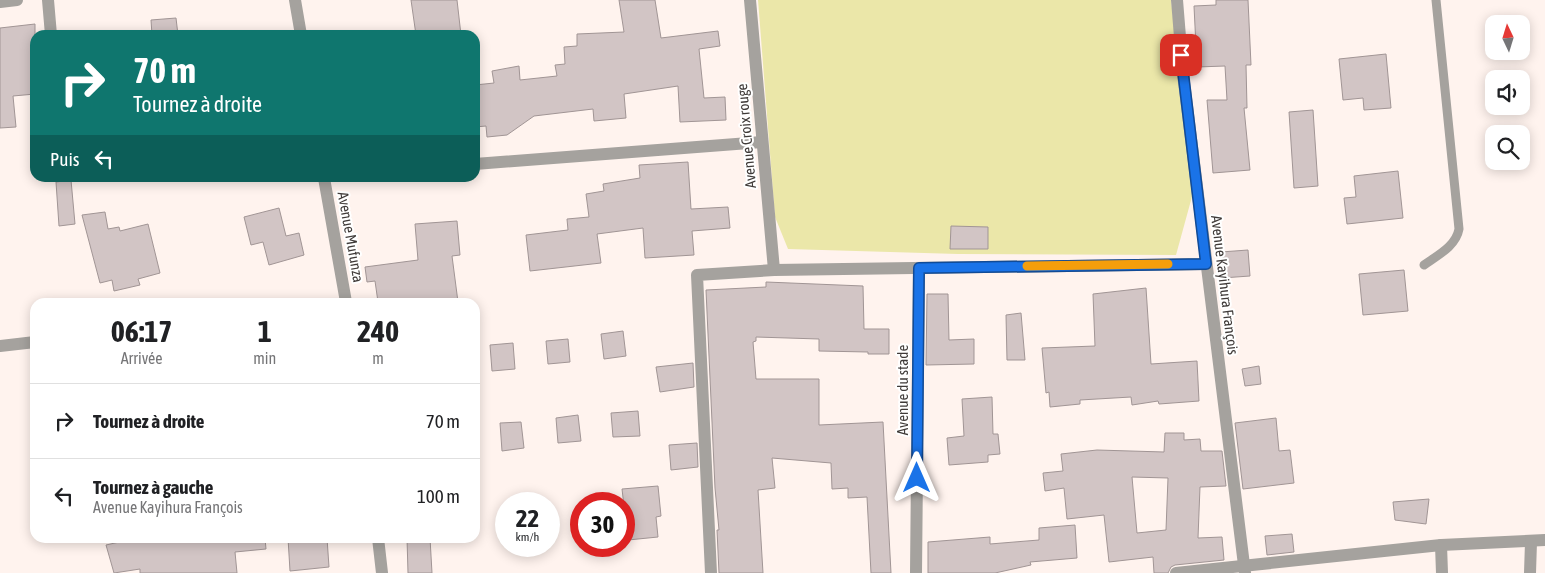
<!DOCTYPE html>
<html lang="fr">
<head>
<meta charset="utf-8">
<style>
  :root { --surface:#fff; --page:#f6f6f6; --text:#202124; --muted:#757577; --line:#e0e0e0 }
  body { margin:0; font-family:"Asap Condensed",sans-serif; background:var(--page); color:var(--text); height:100vh; display:flex; flex-direction:column; font-size:19px; white-space:nowrap }
  * { box-sizing:border-box; margin:0 }
  p { font-size:16px; color:var(--muted) }
  .icon { flex:none; width:28px; height:28px; fill:none; stroke:currentColor; stroke-width:2; stroke-linecap:round; stroke-linejoin:round }
  .map { position:relative; flex:1; overflow:hidden }
  .drawer { position:absolute; left:30px; top:298px; width:450px; height:245px; display:flex; flex-direction:column; background:var(--surface); border-radius:15px; box-shadow:0 2px 12px #0003 }
  .drawer>* { flex:none }
  .guide { position:absolute; left:30px; top:30px; width:450px; height:152px; border-radius:15px; box-shadow:0 2px 12px #0003; background:#0f766e; color:#fff; overflow:hidden }
  .needle { width:32px; rotate:356deg }
  .buttons { position:absolute; left:1485px; top:15px; display:grid; gap:10px }
  .buttons a { display:grid; place-items:center; width:45px; height:45px; border-radius:10px; background:var(--surface); box-shadow:0 2px 12px #0003; font-size:25px }
  .speed { position:absolute; left:495px; top:492px; display:flex; gap:10px; font-size:25px; font-weight:700; text-align:center }
  .speed>* { display:grid; place-content:center; width:65px; height:65px; border-radius:50%; background:var(--surface); box-shadow:0 2px 12px #0003; line-height:1 }
  .speed small { font-size:12px; font-weight:400 }
  .speed .limit { border:8px solid #d22; background:#fff; color:#111 }
  .pin { position:absolute; display:grid; place-items:center; width:42px; height:42px; color:#fff; margin:-21px; border-radius:10px; box-shadow:0 2px 8px #0006 }
  .me { position:absolute; width:55px; margin:-28px; rotate:0deg; stroke-linejoin:round; filter:drop-shadow(0 0 4px #0008) }
  .turn { display:flex; align-items:center; gap:18px; height:105px; padding:0 20px; font-size:22px }
  .turn .icon { width:65px; height:65px; stroke-width:2.5 }
  .turn b { display:block; font-size:35px; line-height:42px }
  .then { display:flex; align-items:center; height:48px; padding:0 20px; background:#0003; gap:10px; font-size:19px }
  .eta { display:flex; justify-content:space-evenly; align-items:center; height:85px; text-align:center }
  .eta b { font-size:30px; font-weight:700; line-height:35px }
  ul { padding:0; list-style:none }
  li { display:flex; align-items:center; gap:15px; height:75px; padding:0 20px; border-top:1px solid var(--line) }
  li div { flex:1 }
  li b { display:block; font-size:19px }
  li em { font-style:normal }
  .map>svg:first-child { display:block }
  .green { fill:#ebe7a9 }
  .building { fill:#d2c5c5; stroke:#a19595; fill-rule:evenodd }
  .lines { fill:none; stroke-linecap:round; stroke-linejoin:round }
  .service { stroke:#a5a29e; stroke-width:9 }
  .minor { stroke:#a5a29e; stroke-width:12 }
  .route-casing { stroke:#114b97; stroke-width:12 }
  .route { stroke:#1a73e8; stroke-width:9 }
  .slow { stroke:#f59e0b; stroke-width:9 }
  .labels { text-anchor:middle; dominant-baseline:central; stroke-width:4; stroke-linejoin:round; paint-order:stroke }
  .street-label { font-size:15px; fill:#3f3a38; stroke:#fff }
</style>
</head>
<body>
<div class="map">
<svg width="1545" height="573" viewBox="0 0 1545 573">
  <rect width="100%" height="100%" fill="#fff3ee"/>
  <path class="green" d="M 758,0 L 1171,0 L 1193,193 L 1176,255 L 958,254 L 788,249 L 775,217 Z"/>
  <g class="building">
    <path d="M 411,0 L 457,0 L 461,35 L 416,35 Z"/>
    <path d="M 619,0 L 655,0 L 661,38 L 718,31 L 720,46 L 699,49 L 704,98 L 725,97 L 726,120 L 680,122 L 678,86 L 624,94 L 626,118 L 594,121 L 593,109 L 534,116 L 507,135 L 487,137 L 486,126 L 475,127 L 475,85 L 494,83 L 492,71 L 519,66 L 520,80 L 557,76 L 555,65 L 565,64 L 564,47 L 577,46 L 577,34 L 624,32 Z"/>
    <path d="M 1216,0 L 1248,0 L 1251,65 L 1246,65 L 1247,108 L 1244,108 L 1250,170 L 1213,173 L 1207,100 L 1227,100 L 1225,66 L 1197,67 L 1194,6 L 1216,5 Z"/>
    <path d="M 176,18 L 178,35 L 152,35 L 151,20 Z"/>
    <path d="M 35,24 L 35,94 L 13,96 L 16,127 L 0,128 L 0,28 Z"/>
    <path d="M 1386,54 L 1391,108 L 1364,110 L 1363,98 L 1343,100 L 1339,59 Z"/>
    <path d="M 1313,110 L 1318,186 L 1294,188 L 1289,112 Z"/>
    <path d="M 688,162 L 691,209 L 728,207 L 730,228 L 692,231 L 694,255 L 645,258 L 643,228 L 597,234 L 601,263 L 530,271 L 526,235 L 568,230 L 567,219 L 589,217 L 586,194 L 604,191 L 603,184 L 640,178 L 639,165 Z"/>
    <path d="M 1398,171 L 1403,218 L 1347,224 L 1344,198 L 1356,197 L 1354,176 Z"/>
    <path d="M 71,180 L 75,224 L 59,226 L 56,182 Z"/>
    <path d="M 279,208 L 286,236 L 299,233 L 304,255 L 269,265 L 263,242 L 251,245 L 244,217 Z"/>
    <path d="M 105,212 L 108,229 L 119,227 L 120,231 L 148,224 L 160,273 L 138,279 L 140,285 L 114,291 L 112,280 L 100,283 L 82,215 Z"/>
    <path d="M 457,221 L 460,255 L 452,256 L 458,302 L 378,302 L 375,281 L 367,282 L 365,267 L 418,260 L 415,224 Z"/>
    <path d="M 951,226 L 988,227 L 988,249 L 950,249 Z"/>
    <path d="M 1248,250 L 1250,276 L 1222,278 L 1221,252 Z"/>
    <path d="M 1404,270 L 1408,311 L 1363,315 L 1359,274 Z"/>
    <path d="M 766,282 L 863,286 L 864,329 L 889,329 L 889,354 L 868,354 L 868,352 L 819,351 L 819,339 L 756,337 L 756,341 L 753,342 L 756,379 L 819,379 L 819,425 L 883,422 L 891,573 L 871,573 L 867,497 L 848,498 L 848,488 L 832,489 L 831,463 L 772,458 L 775,488 L 758,490 L 763,573 L 719,573 L 717,530 L 719,530 L 715,488 L 706,290 L 766,287 Z"/>
    <path d="M 1146,288 L 1151,364 L 1197,361 L 1199,401 L 1159,404 L 1158,401 L 1132,405 L 1131,397 L 1080,400 L 1080,404 L 1050,407 L 1049,392 L 1046,393 L 1042,348 L 1095,346 L 1093,294 Z"/>
    <path d="M 927,294 L 948,294 L 949,340 L 974,339 L 974,364 L 926,365 Z"/>
    <path d="M 1021,313 L 1025,360 L 1007,360 L 1006,315 Z"/>
    <path d="M 623,331 L 626,356 L 604,359 L 601,334 Z"/>
    <path d="M 568,339 L 570,362 L 548,364 L 546,341 Z"/>
    <path d="M 513,343 L 515,369 L 492,371 L 490,345 Z"/>
    <path d="M 693,363 L 694,387 L 660,392 L 656,367 Z"/>
    <path d="M 1259,366 L 1261,384 L 1245,386 L 1242,369 Z"/>
    <path d="M 992,397 L 993,434 L 998,434 L 1000,454 L 988,455 L 988,462 L 949,465 L 947,438 L 964,436 L 962,399 Z"/>
    <path d="M 638,411 L 640,436 L 613,437 L 611,413 Z"/>
    <path d="M 578,415 L 581,441 L 558,443 L 556,418 Z"/>
    <path d="M 1276,418 L 1279,451 L 1290,450 L 1294,483 L 1243,489 L 1235,423 Z"/>
    <path d="M 521,422 L 524,448 L 502,451 L 500,423 Z"/>
    <path d="M 1165,433 L 1184,433 L 1184,440 L 1200,439 L 1201,451 L 1222,451 L 1226,486 L 1200,487 L 1198,538 L 1222,537 L 1224,560 L 1175,565 L 1171,567 L 1168,573 L 1154,573 L 1153,557 L 1109,562 L 1104,515 L 1067,519 L 1064,488 L 1045,491 L 1043,473 L 1063,471 L 1061,454 L 1097,450 L 1164,452 ZM 1132,477 L 1168,478 L 1166,530 L 1137,533 Z"/>
    <path d="M 697,443 L 698,467 L 671,470 L 669,445 Z"/>
    <path d="M 658,486 L 661,516 L 656,517 L 658,537 L 628,540 L 622,489 Z"/>
    <path d="M 1429,499 L 1426,524 L 1395,520 L 1393,502 Z"/>
    <path d="M 1075,525 L 1077,558 L 1030,562 L 1031,565 L 995,573 L 928,573 L 928,542 L 990,537 L 990,544 L 1039,540 L 1039,528 Z"/>
    <path d="M 1292,534 L 1294,552 L 1267,555 L 1265,536 Z"/>
    <path d="M 137,538 L 265,538 L 266,549 L 235,552 L 237,573 L 140,573 L 140,569 L 114,573 L 106,545 Z"/>
    <path d="M 288,538 L 327,538 L 329,567 L 290,571 Z"/>
    <path d="M 407,538 L 430,538 L 432,573 L 408,573 Z"/>
  </g>
  <g class="lines">
    <path class="service" d="M 1424,265 C 1438,255 1456,246 1459,229 L 1436,0"/>
    <g class="minor">
      <path d="M 48,0 L 51,35"/>
      <path d="M 295,0 L 301,35"/>
      <path d="M 750,0 L 774,270"/>
      <path d="M 1177,0 L 1183,74 L 1245,573"/>
      <path d="M 0,2 L 17,0"/>
      <path d="M 475,164 L 762,142"/>
      <path d="M 324,178 L 346,302"/>
      <path d="M 0,346 L 35,342"/>
      <path d="M 378,538 L 382,573"/>
      <path d="M 1441,545 L 1442,573"/>
      <path d="M 711,573 L 697,275 L 774,270 L 1206,264"/>
      <path d="M 916,573 L 919,268"/>
      <path d="M 1176,573 L 1441,545 L 1545,540"/>
      <path d="M 1530,573 L 1531,542"/>
    </g>
  </g>
  <g class="lines">
    <g class="route-casing">
      <path id="route" d="M 917,478 L 919,268 L 1206,264 L 1181,55"/>
    </g>
    <use href="#route" class="route"/>
    <path class="slow" d="M 1027,266 L 1168,264"/>
  </g>
  <g class="labels">
    <g class="street-label">
      <text transform="translate(746 136) rotate(-95)">Avenue Croix rouge</text>
      <text transform="translate(351 237) rotate(80)">Avenue Mufunza</text>
      <text transform="translate(1225 285) rotate(83)">Avenue Kayihura François</text>
      <text transform="translate(902 390) rotate(-90)">Avenue du stade</text>
    </g>
  </g>
</svg>
<div class="buttons">
<a><svg class="needle" viewBox="-14 -14 28 28"><path d="M0-13l5 13h-10z" fill="#e53935"/><path d="M0 13l5-13h-10z" fill="#757577"/></svg></a>
<a><svg class="icon" aria-label="sound" viewBox="0 0 24 24"><path d="M4 9h4l5-4v14l-5-4H4zM17 9q2 3 0 6"/></svg></a>
<a><svg class="icon" aria-label="search" viewBox="0 0 24 24"><circle cx="10" cy="10" r="6"/><path d="M15 15l6 6"/></svg></a>
</div>
<div class="speed"><div>22<small>km/h</small></div><div class="limit">30</div></div>
<div class="pin" style="left:1181px;top:55px;background:#d93025"><svg class="icon" aria-label="arrive" viewBox="0 0 24 24"><path d="M6 21V4h12l-3 4 3 4H6"/></svg></div>
<svg class="me" style="left:917px;top:478px" viewBox="-20 -20 40 40"><path d="M0-17L14 15 0 8-14 15z" fill="#1a73e8" stroke="#fff" stroke-width="4"/></svg>
<div class="guide">
<div class="turn"><svg class="icon" aria-label="right" viewBox="0 0 24 24"><path d="M7 20v-9h11M14 6l5 5-5 5"/></svg><div><b>70 m</b>Tournez à droite</div></div>
<div class="then">Puis<svg class="icon" aria-label="left" viewBox="0 0 24 24"><path d="M17 20v-9H6M10 6l-5 5 5 5"/></svg></div>
</div>
<section class="drawer">
<div class="eta">
<div><b>06:17</b><p>Arrivée</p></div>
<div><b>1</b><p>min</p></div>
<div><b>240</b><p>m</p></div>
</div>
<ul>
<li><svg class="icon" aria-label="right" viewBox="0 0 24 24"><path d="M7 20v-9h11M14 6l5 5-5 5"/></svg><div><b>Tournez à droite</b></div><em>70 m</em></li>
<li><svg class="icon" aria-label="left" viewBox="0 0 24 24"><path d="M17 20v-9H6M10 6l-5 5 5 5"/></svg><div><b>Tournez à gauche</b><p>Avenue Kayihura François</p></div><em>100 m</em></li>
</ul>
</section>
</div>
</body>
</html>
